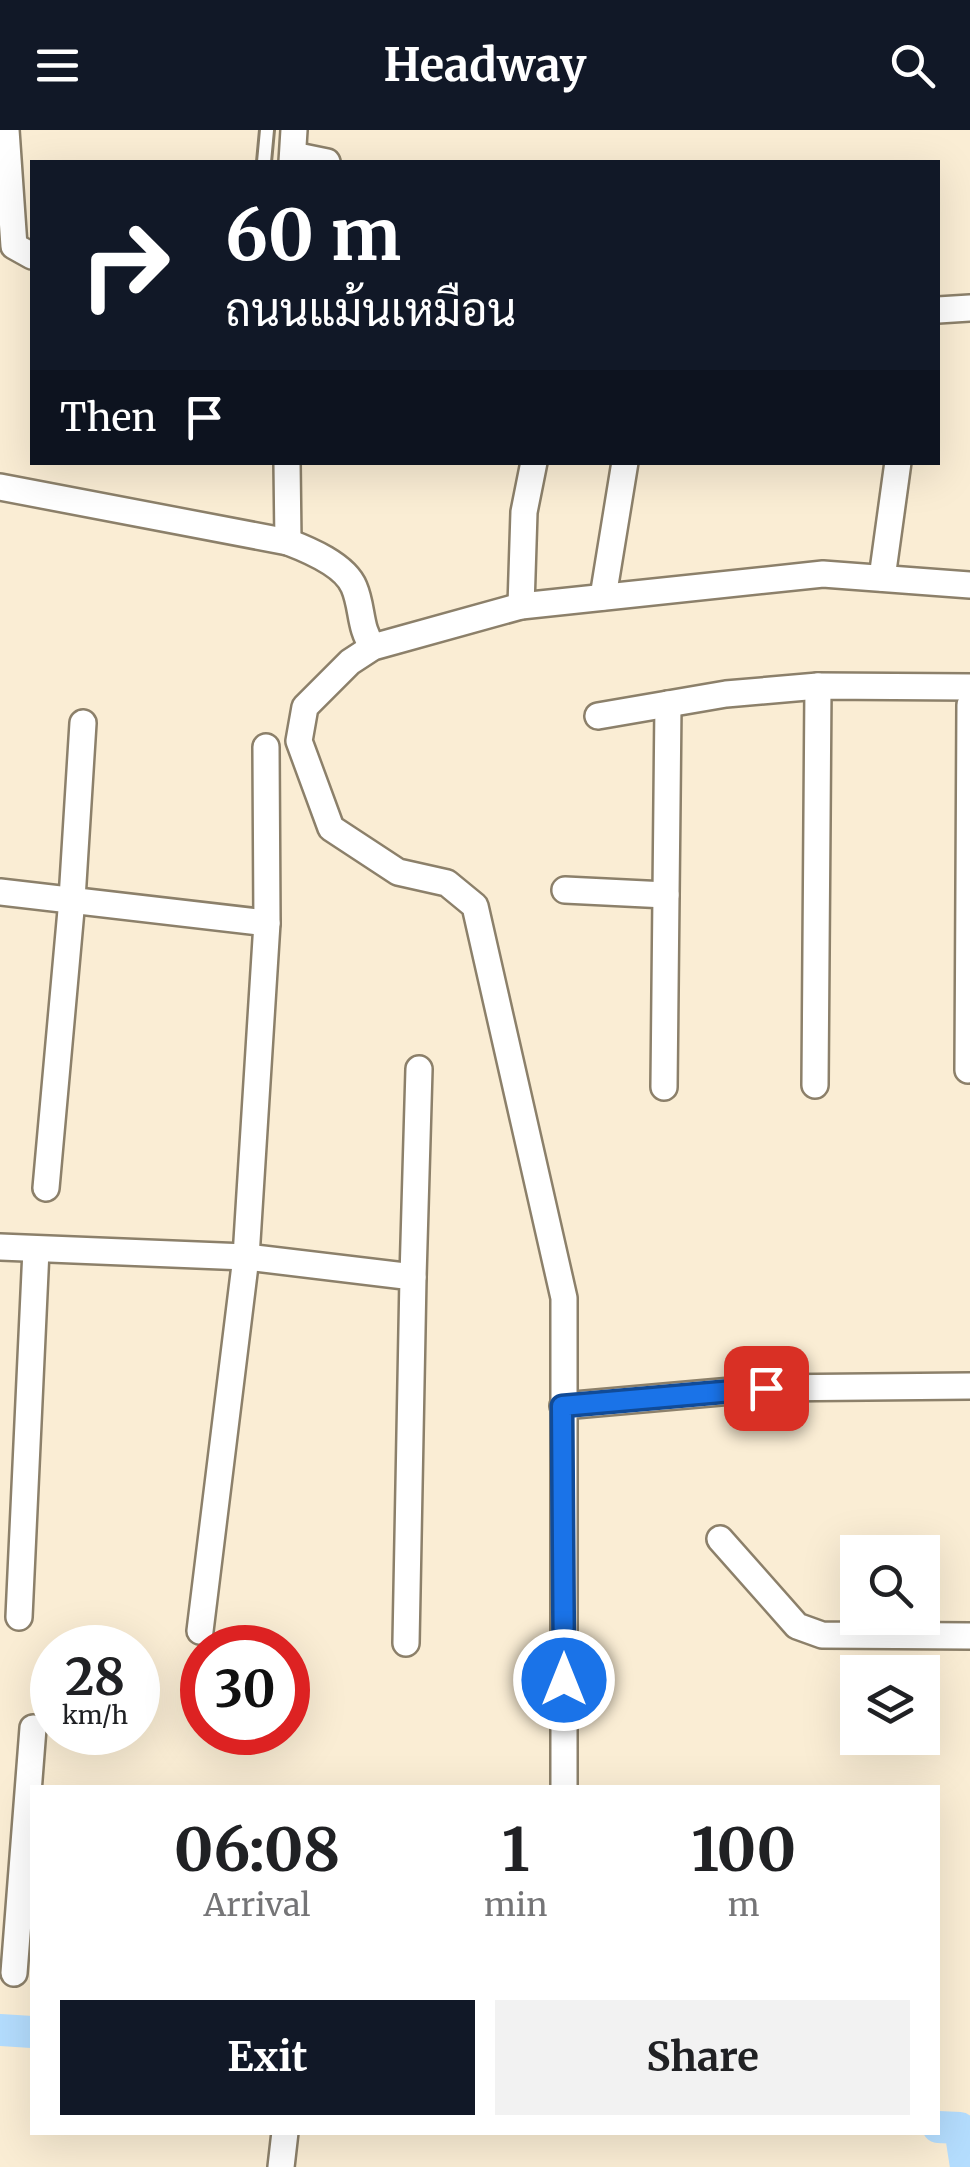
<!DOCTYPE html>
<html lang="en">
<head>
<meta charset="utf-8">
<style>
  :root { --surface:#fff; --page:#f2f2f2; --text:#202124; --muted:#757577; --accent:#111827 }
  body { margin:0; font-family:Merriweather,Sarabun,serif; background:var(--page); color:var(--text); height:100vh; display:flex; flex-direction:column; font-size:38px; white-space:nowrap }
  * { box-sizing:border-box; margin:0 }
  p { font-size:32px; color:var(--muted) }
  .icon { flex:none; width:55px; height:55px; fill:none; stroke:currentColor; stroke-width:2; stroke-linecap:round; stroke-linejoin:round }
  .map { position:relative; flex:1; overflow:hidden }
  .sheet { position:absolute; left:30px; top:1655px; width:910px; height:350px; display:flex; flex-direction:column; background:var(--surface); border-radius:0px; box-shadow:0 10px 40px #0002 }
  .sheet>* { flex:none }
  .banner { position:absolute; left:30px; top:30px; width:910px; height:305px; border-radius:0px; box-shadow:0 10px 40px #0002; background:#111827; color:#fff; overflow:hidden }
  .controls { position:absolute; left:840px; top:1405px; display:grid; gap:20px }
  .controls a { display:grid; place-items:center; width:100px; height:100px; border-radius:0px; background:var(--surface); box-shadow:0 10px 40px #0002; font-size:50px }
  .speed { position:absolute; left:30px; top:1495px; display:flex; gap:20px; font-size:50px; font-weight:700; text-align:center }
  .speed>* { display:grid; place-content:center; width:130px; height:130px; border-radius:50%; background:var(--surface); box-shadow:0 10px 40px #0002; line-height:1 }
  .speed small { font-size:25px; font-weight:400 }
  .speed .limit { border:15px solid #d22; background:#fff; color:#111 }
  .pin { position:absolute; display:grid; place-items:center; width:85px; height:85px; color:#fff; margin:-42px; border-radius:20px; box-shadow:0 5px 15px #0006 }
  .me { position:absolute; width:110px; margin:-55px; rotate:0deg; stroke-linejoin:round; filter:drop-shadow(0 0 8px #0008) }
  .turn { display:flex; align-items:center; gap:35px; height:210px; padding:0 30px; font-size:45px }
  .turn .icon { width:130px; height:130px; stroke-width:2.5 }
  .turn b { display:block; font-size:70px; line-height:85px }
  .then { display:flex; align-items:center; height:95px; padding:0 30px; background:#0003; gap:20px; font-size:38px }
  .eta { display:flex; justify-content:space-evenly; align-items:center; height:170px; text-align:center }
  .eta b { font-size:60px; font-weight:700; line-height:70px }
  .button { display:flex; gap:20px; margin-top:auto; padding:20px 30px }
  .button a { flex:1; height:115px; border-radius:0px; background:var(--accent); color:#fff; font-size:40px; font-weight:700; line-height:115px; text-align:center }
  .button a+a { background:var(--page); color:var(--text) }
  header { display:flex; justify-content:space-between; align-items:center; height:130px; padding:0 30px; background:var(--accent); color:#fff; font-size:45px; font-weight:700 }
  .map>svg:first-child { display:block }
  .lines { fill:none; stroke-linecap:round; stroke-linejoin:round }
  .canal { stroke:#b4ddfe; stroke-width:32 }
  .service-casing { stroke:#8c806a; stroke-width:18 }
  .minor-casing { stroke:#8c806a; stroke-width:30 }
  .service { stroke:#fff; stroke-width:12 }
  .minor { stroke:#fff; stroke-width:25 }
  .route-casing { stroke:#114b97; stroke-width:25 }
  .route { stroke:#1a73e8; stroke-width:18 }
</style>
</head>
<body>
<header><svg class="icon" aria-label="menu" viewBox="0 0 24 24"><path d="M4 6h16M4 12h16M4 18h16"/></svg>Headway<svg class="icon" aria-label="search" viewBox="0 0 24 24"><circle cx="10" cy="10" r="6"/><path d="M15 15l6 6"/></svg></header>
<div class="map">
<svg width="970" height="2037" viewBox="0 0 970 2037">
  <rect width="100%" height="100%" fill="#faedd4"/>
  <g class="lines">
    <g class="canal">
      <path d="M 0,1900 L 32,1902"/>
      <path d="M 938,1997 L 960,1998 L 966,2037"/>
    </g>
    <g class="service-casing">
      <path id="service" d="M 264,32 L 267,0"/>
    </g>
    <g class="minor-casing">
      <g id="minor">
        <path d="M 6,0 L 14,116 L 32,126"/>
        <path d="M 293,25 L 327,32"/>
        <path d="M 292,32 L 294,0"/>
        <path d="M 938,180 L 970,178"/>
        <path d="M 287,332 L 288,412"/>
        <path d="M 0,357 L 288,412 C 309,420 345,435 354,457 C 363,478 359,498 373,517"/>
        <path d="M 882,448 L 898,332"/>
        <path d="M 603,467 L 625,332"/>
        <path d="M 521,476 L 524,382 L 534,332"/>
        <path d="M 598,586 L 726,564 L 818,556 L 970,557"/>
        <path d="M 266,617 L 267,793"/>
        <path d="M 565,760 L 666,765"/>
        <path d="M 0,762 L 267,793 L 246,1127 L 200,1501"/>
        <path d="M 968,940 L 970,575"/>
        <path d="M 815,955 L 818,556"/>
        <path d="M 664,957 L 668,574"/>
        <path d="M 46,1058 L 72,769 L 83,593"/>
        <path d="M 0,1117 L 246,1127 L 413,1147 L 406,1513"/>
        <path d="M 413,1147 L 419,939"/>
        <path d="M 563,1276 L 766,1258 L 970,1256"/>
        <path d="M 720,1409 L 797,1496 L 822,1505 L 970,1506"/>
        <path d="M 19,1487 L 36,1120"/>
        <path d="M 564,1658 L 564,1168 L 475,776 L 447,753 L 398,742 L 331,698 L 299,611 L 305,577 L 350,532 L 373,517 L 521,476 L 823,444 L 970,455"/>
        <path d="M 14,1843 L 33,1598"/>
        <path d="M 281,2037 L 285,2002"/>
      </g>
    </g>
    <use href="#service" class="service"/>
    <use href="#minor" class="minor"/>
  </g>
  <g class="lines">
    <g class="route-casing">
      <path id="route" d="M 564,1550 L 562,1276 L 766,1258"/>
    </g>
    <use href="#route" class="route"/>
  </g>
</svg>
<div class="controls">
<a><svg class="icon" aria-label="search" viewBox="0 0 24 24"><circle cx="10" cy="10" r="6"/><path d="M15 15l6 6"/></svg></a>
<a><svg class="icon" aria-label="layers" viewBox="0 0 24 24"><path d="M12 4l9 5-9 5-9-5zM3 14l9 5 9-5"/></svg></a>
</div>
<div class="speed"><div>28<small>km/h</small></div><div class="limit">30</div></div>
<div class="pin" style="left:766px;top:1258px;background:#d93025"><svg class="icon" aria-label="arrive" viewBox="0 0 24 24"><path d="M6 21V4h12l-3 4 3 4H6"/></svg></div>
<svg class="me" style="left:564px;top:1550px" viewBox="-20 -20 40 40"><circle r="17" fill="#1a73e8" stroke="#fff" stroke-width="3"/><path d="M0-11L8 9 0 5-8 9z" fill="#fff"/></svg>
<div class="banner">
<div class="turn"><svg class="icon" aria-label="right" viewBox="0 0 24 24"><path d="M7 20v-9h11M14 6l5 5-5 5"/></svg><div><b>60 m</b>ถนนแม้นเหมือน</div></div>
<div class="then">Then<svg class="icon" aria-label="arrive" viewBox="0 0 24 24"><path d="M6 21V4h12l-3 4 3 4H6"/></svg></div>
</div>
<section class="sheet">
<div class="eta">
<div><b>06:08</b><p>Arrival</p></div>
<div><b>1</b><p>min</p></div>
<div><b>100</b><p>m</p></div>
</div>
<div class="button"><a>Exit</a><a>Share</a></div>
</section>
</div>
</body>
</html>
